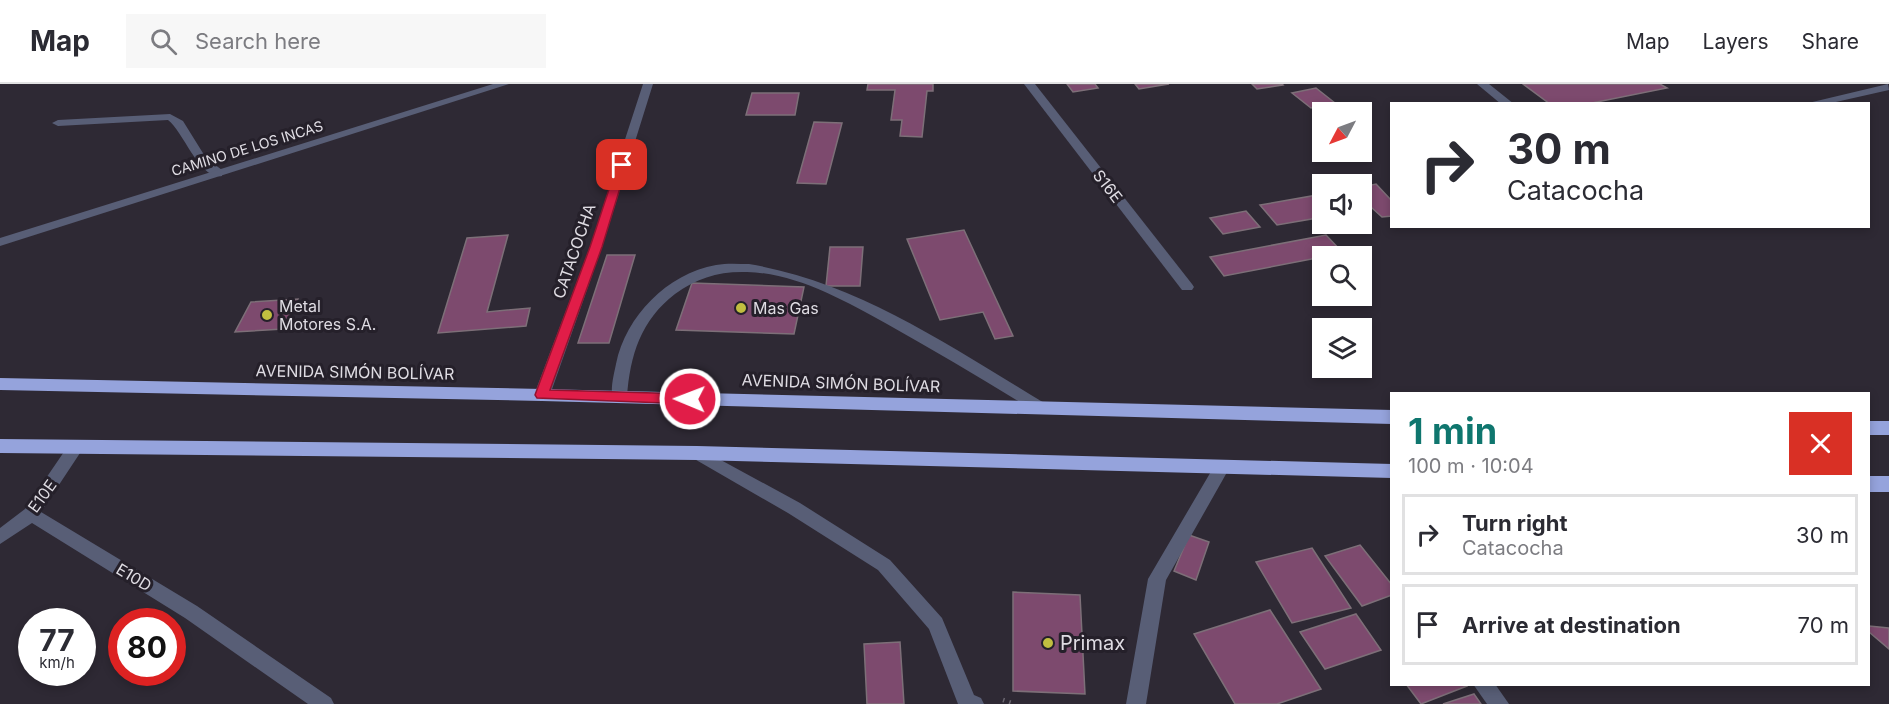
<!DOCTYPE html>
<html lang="en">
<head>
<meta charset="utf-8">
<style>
  :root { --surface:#fff; --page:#f7f7f7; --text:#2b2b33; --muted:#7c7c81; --line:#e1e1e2; --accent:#0f766e }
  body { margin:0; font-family:Inter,sans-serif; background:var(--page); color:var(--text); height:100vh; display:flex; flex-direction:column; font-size:22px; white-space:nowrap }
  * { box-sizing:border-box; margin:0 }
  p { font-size:20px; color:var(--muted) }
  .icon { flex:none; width:33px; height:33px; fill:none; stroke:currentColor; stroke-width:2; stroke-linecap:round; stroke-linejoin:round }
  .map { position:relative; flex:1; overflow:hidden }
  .sheet { position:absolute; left:1390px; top:308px; width:480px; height:294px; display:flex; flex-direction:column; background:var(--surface); border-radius:0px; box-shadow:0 3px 9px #0003 }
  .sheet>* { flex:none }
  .top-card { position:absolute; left:1390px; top:18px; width:480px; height:126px; border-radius:0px; box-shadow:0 3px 9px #0003; background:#fff; color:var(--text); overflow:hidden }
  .needle { width:39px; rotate:229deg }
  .controls { position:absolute; left:1312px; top:18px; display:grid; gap:12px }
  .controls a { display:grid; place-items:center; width:60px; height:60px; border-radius:0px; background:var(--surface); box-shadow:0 3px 9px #0003; font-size:30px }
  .speed { position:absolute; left:18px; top:524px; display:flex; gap:12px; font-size:30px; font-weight:700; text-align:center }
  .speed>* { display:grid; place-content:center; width:78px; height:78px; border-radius:50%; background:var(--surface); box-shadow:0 3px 9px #0003; line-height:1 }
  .speed small { font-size:15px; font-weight:400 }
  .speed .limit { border:9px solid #d22; background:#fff; color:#111 }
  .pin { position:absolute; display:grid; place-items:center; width:51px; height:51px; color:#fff; margin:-26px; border-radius:12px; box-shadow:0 3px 9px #0006 }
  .me { position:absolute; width:66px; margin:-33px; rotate:271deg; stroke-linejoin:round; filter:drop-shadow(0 0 4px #0008) }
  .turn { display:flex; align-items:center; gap:21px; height:126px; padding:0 18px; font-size:27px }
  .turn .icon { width:78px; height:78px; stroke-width:2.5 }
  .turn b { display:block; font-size:42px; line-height:51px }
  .round { display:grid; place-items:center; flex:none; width:63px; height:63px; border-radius:0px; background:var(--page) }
  .overview { display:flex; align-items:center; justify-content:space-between; height:102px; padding:0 18px }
  h1 { font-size:36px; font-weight:700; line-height:45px; color:var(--accent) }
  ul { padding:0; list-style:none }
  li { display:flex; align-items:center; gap:18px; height:81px; margin:0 12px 9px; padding:0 6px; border:3px solid var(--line); border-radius:0px }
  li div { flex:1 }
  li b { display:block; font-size:22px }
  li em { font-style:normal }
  header { display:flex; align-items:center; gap:36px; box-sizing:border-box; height:84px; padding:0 30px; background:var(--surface); border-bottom:2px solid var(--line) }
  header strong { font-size:28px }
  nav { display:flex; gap:33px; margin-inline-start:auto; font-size:21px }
  .search { width:420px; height:54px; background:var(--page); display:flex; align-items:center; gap:15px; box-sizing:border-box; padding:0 21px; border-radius:0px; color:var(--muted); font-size:22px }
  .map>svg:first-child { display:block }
  .building { fill:#7d4a6e; stroke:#7d6f78; stroke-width:1.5 }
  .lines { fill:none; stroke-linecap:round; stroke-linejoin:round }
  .path { stroke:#6a656f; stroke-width:4.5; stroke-dasharray:1.5 5; stroke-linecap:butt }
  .lane { fill:#585e76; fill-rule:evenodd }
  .street { fill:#585e76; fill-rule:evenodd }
  .highway { fill:#95a3dc; fill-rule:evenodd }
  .route { fill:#e11d48; stroke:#92132f; stroke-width:1.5 }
  .poi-dot { fill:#c1be40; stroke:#25202a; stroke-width:2 }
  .labels { text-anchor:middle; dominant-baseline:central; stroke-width:6; stroke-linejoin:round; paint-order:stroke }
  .far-street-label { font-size:14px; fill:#dfdce3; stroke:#25202a }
  .street-label { font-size:16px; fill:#dfdce3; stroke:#25202a }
  .poi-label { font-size:16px; fill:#dfdce3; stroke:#25202a; text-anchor:start }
  .near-poi-label { font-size:20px; fill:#dfdce3; stroke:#25202a; text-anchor:start }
</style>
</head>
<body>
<header>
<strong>Map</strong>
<div class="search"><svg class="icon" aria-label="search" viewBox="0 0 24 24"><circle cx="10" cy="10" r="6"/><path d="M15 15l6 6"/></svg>Search here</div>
<nav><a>Map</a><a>Layers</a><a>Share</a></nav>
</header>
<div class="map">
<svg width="1889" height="620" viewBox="0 0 1889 620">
  <rect width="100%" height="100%" fill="#2e2934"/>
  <g class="building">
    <path d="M 868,0 L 933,0 L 933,7 L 927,7 L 922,53 L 900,52 L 902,36 L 891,36 L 895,6 L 867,6 Z"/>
    <path d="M 1067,0 L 1095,0 L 1098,4 L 1073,8 Z"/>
    <path d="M 1135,0 L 1169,0 L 1139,5 Z"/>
    <path d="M 1252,0 L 1282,0 L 1283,1 L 1257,5 Z"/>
    <path d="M 1523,0 L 1660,0 L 1667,4 L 1587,20 L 1550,20 Z"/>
    <path d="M 1316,4 L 1335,19 L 1311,24 L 1292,9 Z"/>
    <path d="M 752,9 L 799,9 L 795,31 L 746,31 Z"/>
    <path d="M 814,38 L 842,39 L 826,100 L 797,99 Z"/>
    <path d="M 1376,100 L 1392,117 L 1392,132 L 1382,133 L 1372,124 L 1362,126 L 1362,103 Z"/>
    <path d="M 1323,110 L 1323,133 L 1277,141 L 1260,121 Z"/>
    <path d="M 1246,127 L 1260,143 L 1223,150 L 1210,134 Z"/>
    <path d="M 964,146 L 1013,252 L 995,255 L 983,228 L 940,236 L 907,155 Z"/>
    <path d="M 508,151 L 487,228 L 530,224 L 526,242 L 438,249 L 467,154 Z"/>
    <path d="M 1326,151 L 1343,169 L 1224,192 L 1210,173 Z"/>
    <path d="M 830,163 L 863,163 L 860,202 L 826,202 Z"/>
    <path d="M 607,171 L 635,171 L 609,259 L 578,259 Z"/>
    <path d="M 692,199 L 804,203 L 794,250 L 676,246 Z"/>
    <path d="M 298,215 L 283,245 L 235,248 L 251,218 Z"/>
    <path d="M 1189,451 L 1209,458 L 1196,496 L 1174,487 Z"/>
    <path d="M 1360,461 L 1392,501 L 1392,511 L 1362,522 L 1325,472 Z"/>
    <path d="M 1312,464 L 1351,524 L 1292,539 L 1256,478 Z"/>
    <path d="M 1013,508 L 1080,511 L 1085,610 L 1013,607 Z"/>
    <path d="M 1270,526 L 1321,605 L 1277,620 L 1235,620 L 1194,550 Z"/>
    <path d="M 1356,530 L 1381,566 L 1325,585 L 1300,548 Z"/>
    <path d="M 1869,542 L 1889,544 L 1889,565 L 1869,548 Z"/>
    <path d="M 900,558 L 904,620 L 867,620 L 864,560 Z"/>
    <path d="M 1406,600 L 1466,600 L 1467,602 L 1421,620 Z"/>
    <path d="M 1474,610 L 1481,620 L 1443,620 Z"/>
  </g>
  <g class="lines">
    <path class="path" d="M 1003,616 L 1015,620"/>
    <g class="lane">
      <path d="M 170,30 L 183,37 L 206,74 L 222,86 L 222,92 C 199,96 184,48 168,36 L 58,42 L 52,39 L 58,36 Z"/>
      <path d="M 749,180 C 858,198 953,264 1046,320 L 1049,324 L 1046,328 L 1036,328 C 987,298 937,268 887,240 C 845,217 796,189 747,188 C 719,187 697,194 675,210 C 641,236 630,271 627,313 L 624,317 L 614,317 C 609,308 614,290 616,280 C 626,232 667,190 716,181 C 727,179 738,180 749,180 Z"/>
      <path d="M 697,363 L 800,419 L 890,476 L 942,534 L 974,611 L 981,614 L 984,620 L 958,620 L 929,545 L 878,486 L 788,429 L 691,373 L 689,369 L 691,365 Z"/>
      <path d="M 1222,377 L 1228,379 L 1230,383 L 1166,496 L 1146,620 L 1126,620 L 1148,495 L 1216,379 Z"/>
    </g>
    <g class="street">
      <path d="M 493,0 L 509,0 L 0,162 L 0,154 Z"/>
      <path d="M 643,0 L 653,0 L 602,163 L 550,311 L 547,315 L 537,315 L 534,311 L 590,163 Z"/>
      <path d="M 1024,0 L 1035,0 L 1192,200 L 1194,203 L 1192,206 L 1182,206 Z"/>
      <path d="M 1477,0 L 1489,0 L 1514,20 L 1501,20 Z"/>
      <path d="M 1888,0 L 1889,6 L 1827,20 L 1804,20 Z"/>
      <path d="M 76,357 L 82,359 L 84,363 L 41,428 L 197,522 L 331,614 L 334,620 L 308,620 L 185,534 L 32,439 L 0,460 L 0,444 L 25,425 L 70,359 Z"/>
      <path d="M 1473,600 L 1495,600 L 1509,620 L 1487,620 Z"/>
    </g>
    <g class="highway">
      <path d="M 0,294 L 542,305 L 1392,326 L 1392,340 L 542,317 L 0,306 Z"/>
      <rect x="1869" y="337" width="20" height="14"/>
      <path d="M 0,355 L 697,362 L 1392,380 L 1392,394 L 697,376 L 0,369 Z"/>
      <rect x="1869" y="392" width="20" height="16"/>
    </g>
  </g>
  <path class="route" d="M 622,78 L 627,81 L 602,163 L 550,306 L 690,310 L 697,315 L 690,320 L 537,314 L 535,311 L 590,163 L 617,81 Z"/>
  <g class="poi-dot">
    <circle cx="741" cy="224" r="6"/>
    <circle cx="267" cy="231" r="6"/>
    <circle cx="1048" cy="559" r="6"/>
  </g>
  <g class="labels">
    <g class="far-street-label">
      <text transform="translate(247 64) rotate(-17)">CAMINO DE LOS INCAS</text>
    </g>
    <g class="street-label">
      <text transform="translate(1108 102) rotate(52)">S16E</text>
      <text transform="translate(574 167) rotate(-71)">CATACOCHA</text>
      <text transform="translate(355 288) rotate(1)">AVENIDA SIMÓN BOLÍVAR</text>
      <text transform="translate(841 299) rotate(2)">AVENIDA SIMÓN BOLÍVAR</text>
      <text transform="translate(42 412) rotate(-54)">E10E</text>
      <text transform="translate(134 493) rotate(31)">E10D</text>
    </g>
    <g class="poi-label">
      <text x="279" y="222">Metal<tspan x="279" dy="18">Motores S.A.</tspan></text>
      <text x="753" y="224">Mas Gas</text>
    </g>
    <g class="near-poi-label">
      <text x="1060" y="559">Primax</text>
    </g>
  </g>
</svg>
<div class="controls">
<a><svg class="needle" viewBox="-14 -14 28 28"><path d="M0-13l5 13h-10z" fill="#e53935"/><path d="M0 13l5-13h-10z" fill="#7c7c81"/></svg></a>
<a><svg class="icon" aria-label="sound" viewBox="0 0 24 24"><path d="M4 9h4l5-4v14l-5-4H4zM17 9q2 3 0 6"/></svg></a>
<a><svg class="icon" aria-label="search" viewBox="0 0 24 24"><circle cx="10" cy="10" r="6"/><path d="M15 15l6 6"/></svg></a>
<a><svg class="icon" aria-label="layers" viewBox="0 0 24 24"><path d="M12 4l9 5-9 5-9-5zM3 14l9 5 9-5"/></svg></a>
</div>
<div class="speed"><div>77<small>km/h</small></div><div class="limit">80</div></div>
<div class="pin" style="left:622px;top:81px;background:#d93025"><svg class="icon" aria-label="arrive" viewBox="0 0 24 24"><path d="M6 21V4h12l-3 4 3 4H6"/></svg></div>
<svg class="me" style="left:690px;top:315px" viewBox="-20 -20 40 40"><circle r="17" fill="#e11d48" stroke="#fff" stroke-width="3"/><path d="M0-11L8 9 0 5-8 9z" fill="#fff"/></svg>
<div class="top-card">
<div class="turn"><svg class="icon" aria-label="right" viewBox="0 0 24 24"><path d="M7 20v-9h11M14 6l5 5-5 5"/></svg><div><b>30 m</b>Catacocha</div></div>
</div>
<section class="sheet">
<div class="overview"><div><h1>1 min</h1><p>100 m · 10:04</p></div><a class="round" style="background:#d93025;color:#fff"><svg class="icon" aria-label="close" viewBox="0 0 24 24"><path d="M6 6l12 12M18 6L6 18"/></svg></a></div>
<ul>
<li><svg class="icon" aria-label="right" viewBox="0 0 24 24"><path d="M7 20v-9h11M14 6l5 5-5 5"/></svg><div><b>Turn right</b><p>Catacocha</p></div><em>30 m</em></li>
<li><svg class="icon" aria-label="arrive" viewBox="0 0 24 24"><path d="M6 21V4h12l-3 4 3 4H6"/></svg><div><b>Arrive at destination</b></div><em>70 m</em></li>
</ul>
</section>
</div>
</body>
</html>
